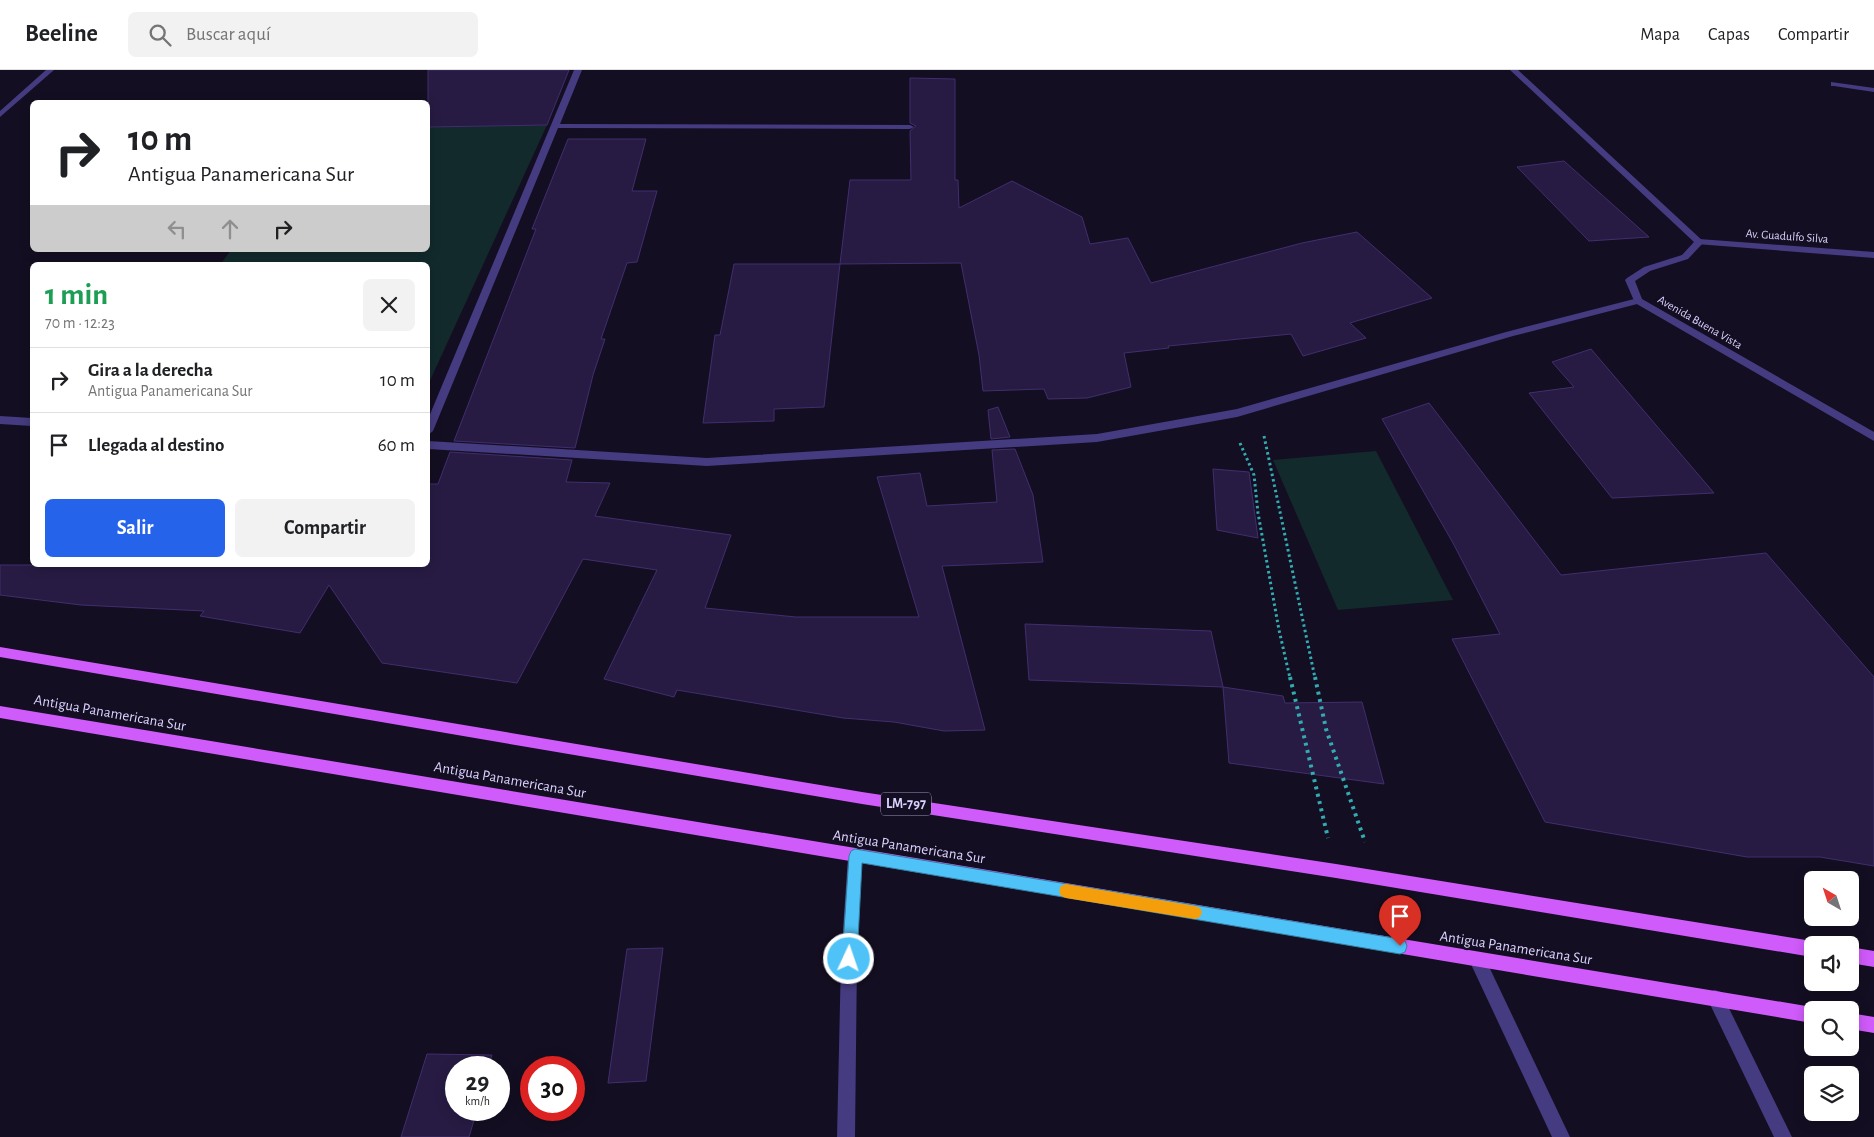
<!DOCTYPE html>
<html lang="es">
<head>
<meta charset="utf-8">
<style>
  :root { --surface:#fff; --page:#f2f2f2; --text:#202124; --muted:#757577; --line:#e0e0e0; --accent:#2563eb }
  body { margin:0; font-family:"Alegreya Sans",sans-serif; background:var(--page); color:var(--text); height:100vh; display:flex; flex-direction:column; font-size:19px; white-space:nowrap }
  * { box-sizing:border-box; margin:0 }
  p { font-size:16px; color:var(--muted) }
  .icon { flex:none; width:28px; height:28px; fill:none; stroke:currentColor; stroke-width:2; stroke-linecap:round; stroke-linejoin:round }
  .map { position:relative; flex:1; overflow:hidden }
  .panel { position:absolute; left:30px; top:192px; width:400px; height:305px; display:flex; flex-direction:column; background:var(--surface); border-radius:8px; box-shadow:0 2px 12px #0003 }
  .panel>* { flex:none }
  .top-card { position:absolute; left:30px; top:30px; width:400px; height:152px; border-radius:8px; box-shadow:0 2px 12px #0003; background:#fff; color:var(--text); overflow:hidden }
  .needle { width:32px; rotate:321deg }
  .fabs { position:absolute; left:1804px; top:801px; display:grid; gap:10px }
  .fabs a { display:grid; place-items:center; width:55px; height:55px; border-radius:8px; background:var(--surface); box-shadow:0 2px 12px #0003; font-size:25px }
  .speed { position:absolute; left:445px; top:986px; display:flex; gap:10px; font-size:25px; font-weight:700; text-align:center }
  .speed>* { display:grid; place-content:center; width:65px; height:65px; border-radius:50%; background:var(--surface); box-shadow:0 2px 12px #0003; line-height:1 }
  .speed small { font-size:12px; font-weight:400 }
  .speed .limit { border:8px solid #d22; background:#fff; color:#111 }
  .pin { position:absolute; display:grid; place-items:center; width:42px; height:42px; color:#fff; margin:-51px -21px; border-radius:50% 50% 50% 0; rotate:-45deg; box-shadow:0 0 5px #0007 }
  .pin .icon { rotate:45deg }
  .me { position:absolute; width:55px; margin:-28px; rotate:3deg; stroke-linejoin:round; filter:drop-shadow(0 0 4px #0008) }
  .turn { display:flex; align-items:center; gap:18px; height:105px; padding:0 15px; font-size:22px }
  .turn .icon { width:65px; height:65px; stroke-width:2.5 }
  .turn b { display:block; font-size:35px; line-height:42px }
  .lanes { display:flex; align-items:center; height:48px; padding:0 15px; background:#0003; justify-content:center; gap:25px; direction:ltr }
  .lanes .off { opacity:.35 }
  .round { display:grid; place-items:center; flex:none; width:52px; height:52px; border-radius:8px; background:var(--page) }
  .overview { display:flex; align-items:center; justify-content:space-between; height:85px; padding:0 15px }
  h1 { font-size:30px; font-weight:700; line-height:38px; color:#1e9e55 }
  .action { display:flex; gap:10px; margin-top:auto; padding:10px 15px }
  .action a { flex:1; height:58px; border-radius:8px; background:var(--accent); color:#fff; font-size:20px; font-weight:700; line-height:58px; text-align:center }
  .action a+a { background:var(--page); color:var(--text) }
  ul { padding:0; list-style:none }
  li { display:flex; align-items:center; gap:15px; height:65px; padding:0 15px; border-top:1px solid var(--line) }
  li div { flex:1 }
  li b { display:block; font-size:19px }
  li em { font-style:normal }
  header { display:flex; align-items:center; gap:30px; box-sizing:border-box; height:70px; padding:0 25px; background:var(--surface); border-bottom:1px solid var(--line) }
  header strong { font-size:24px }
  nav { display:flex; gap:28px; margin-inline-start:auto; font-size:18px }
  .search { width:350px; height:45px; background:var(--page); display:flex; align-items:center; gap:12px; box-sizing:border-box; padding:0 18px; border-radius:8px; color:var(--muted); font-size:19px }
  .map>svg:first-child { display:block }
  .green { fill:#122a2c }
  .building { fill:#271b43; stroke:#412e6e }
  .lines { fill:none; stroke-linecap:round; stroke-linejoin:round }
  .path-far1 { stroke:#32abb1; stroke-width:3; stroke-dasharray:2.5 3; stroke-linecap:butt }
  .path { stroke:#32abb1; stroke-width:4; stroke-dasharray:3 4.5; stroke-linecap:butt }
  .service { fill:#453b80; fill-rule:evenodd }
  .minor { fill:#453b80; fill-rule:evenodd }
  .tertiary { fill:#453b80; fill-rule:evenodd }
  .primary { fill:#d05bfb; fill-rule:evenodd }
  .route { fill:#4fc3f7; stroke:#337fa1 }
  .slow { fill:#f59e0b }
  .labels { text-anchor:middle; dominant-baseline:central; stroke-width:5; stroke-linejoin:round; paint-order:stroke }
  .far-street-label { font-size:12px; fill:#dbd1fe; stroke:#140e22 }
  .shield { fill:#140e22; stroke:#9f96bc; stroke-width:1 }
  .shield-label { font-size:14px; font-weight:bold; fill:#dbd1fe }
  .street-label { font-size:15px; fill:#dbd1fe; stroke:#140e22 }
</style>
</head>
<body>
<header>
<strong>Beeline</strong>
<div class="search"><svg class="icon" aria-label="search" viewBox="0 0 24 24"><circle cx="10" cy="10" r="6"/><path d="M15 15l6 6"/></svg>Buscar aquí</div>
<nav><a>Mapa</a><a>Capas</a><a>Compartir</a></nav>
</header>
<div class="map">
<svg width="1874" height="1067" viewBox="0 0 1874 1067">
  <rect width="100%" height="100%" fill="#140e22"/>
  <g class="green">
    <path d="M 547,55 L 428,315 L 428,195 L 220,195 L 231,180 L 428,180 L 428,57 Z"/>
    <path d="M 1376,381 L 1453,530 L 1338,540 L 1273,390 Z"/>
  </g>
  <g class="building">
    <path d="M 428,0 L 569,0 L 547,55 L 428,57 Z"/>
    <path d="M 910,8 L 955,9 L 955,110 L 958,110 L 959,138 L 1012,111 L 1082,147 L 1090,174 L 1128,168 L 1151,213 L 1302,173 L 1357,162 L 1432,228 L 1350,253 L 1366,268 L 1303,286 L 1291,264 L 1168,276 L 1169,278 L 1124,283 L 1131,317 L 1087,328 L 1048,329 L 1044,319 L 983,321 L 979,285 L 961,193 L 840,194 L 850,110 L 911,110 L 910,61 L 916,56 L 910,53 Z"/>
    <path d="M 568,69 L 646,69 L 632,121 L 657,121 L 637,192 L 627,193 L 601,269 L 605,269 L 593,305 L 575,378 L 454,371 L 536,159 L 532,159 Z"/>
    <path d="M 1564,91 L 1649,167 L 1589,171 L 1517,97 Z"/>
    <path d="M 734,194 L 840,194 L 824,337 L 774,339 L 774,351 L 703,353 L 715,265 L 720,265 Z"/>
    <path d="M 1591,279 L 1714,423 L 1612,428 L 1529,323 L 1574,317 L 1552,292 Z"/>
    <path d="M 1429,333 L 1561,505 L 1766,483 L 1874,607 L 1874,796 L 1820,787 L 1747,787 L 1545,752 L 1452,569 L 1500,564 L 1453,473 L 1382,349 Z"/>
    <path d="M 998,337 L 1010,367 L 991,369 L 988,340 Z"/>
    <path d="M 1015,379 L 1033,425 L 1043,492 L 942,496 L 985,660 L 944,661 L 894,652 L 843,648 L 677,620 L 674,627 L 604,609 L 657,500 L 583,489 L 517,613 L 382,593 L 329,515 L 300,563 L 200,546 L 204,541 L 81,535 L 0,525 L 0,495 L 428,495 L 428,414 L 438,414 L 450,382 L 572,390 L 566,412 L 610,413 L 595,446 L 731,465 L 705,538 L 796,547 L 919,547 L 877,407 L 920,403 L 927,436 L 997,432 L 992,380 Z"/>
    <path d="M 1213,399 L 1249,402 L 1258,468 L 1217,460 Z"/>
    <path d="M 1025,554 L 1211,561 L 1223,617 L 1029,610 Z"/>
    <path d="M 1223,617 L 1283,626 L 1285,633 L 1362,632 L 1384,714 L 1229,693 Z"/>
    <path d="M 663,878 L 646,1011 L 608,1013 L 627,879 Z"/>
    <path d="M 427,984 L 492,985 L 488,998 L 456,998 L 456,1040 L 477,1040 L 469,1067 L 401,1067 Z"/>
  </g>
  <g class="lines">
    <g class="path-far1">
      <path d="M 1264,366 L 1315,608"/>
      <path d="M 1240,373 L 1254,405 L 1258,443 L 1279,560 L 1290,608"/>
    </g>
    <g class="path">
      <path d="M 1290,607 L 1328,768"/>
      <path d="M 1315,607 L 1326,659 L 1365,772"/>
    </g>
    <g class="service">
      <path d="M 46,0 L 54,0 L 0,47 L 0,41 Z"/>
      <path d="M 574,0 L 582,0 L 560,54 L 910,55 L 914,57 L 910,59 L 558,58 L 433,361 L 428,365 L 428,349 Z"/>
      <path d="M 1715,920 L 1721,922 L 1792,1067 L 1774,1067 L 1707,928 L 1709,922 Z"/>
    </g>
    <g class="minor">
      <path d="M 1831,12 L 1874,18 L 1874,22 L 1834,16 L 1831,16 Z"/>
      <path d="M 1699,169 L 1874,182 L 1874,188 L 1696,174 L 1696,170 Z"/>
      <path d="M 1638,228 L 1641,229 L 1641,233 L 1513,266 L 1237,347 L 1097,372 L 707,396 L 428,379 L 428,371 L 707,388 L 1097,364 L 1237,339 L 1506,262 Z"/>
      <path d="M 0,346 L 32,348 L 32,356 L 0,354 Z"/>
      <path d="M 855,779 L 860,781 L 862,786 L 857,889 L 855,1067 L 837,1067 L 841,889 L 848,786 L 850,781 Z"/>
      <path d="M 1477,882 L 1483,884 L 1570,1067 L 1552,1067 L 1469,890 L 1471,884 Z"/>
    </g>
    <path class="tertiary" d="M 1510,0 L 1518,0 L 1704,172 L 1688,189 L 1650,201 L 1635,211 L 1642,229 L 1874,362 L 1874,371 L 1635,233 L 1625,210 L 1627,208 L 1644,197 L 1682,185 L 1694,172 Z"/>
    <g class="primary">
      <path d="M 0,577 L 862,722 L 1336,794 L 1812,871 L 1818,875 L 1812,875 L 1812,887 L 1336,808 L 862,734 L 0,587 Z"/>
      <path d="M 0,636 L 1812,937 L 1818,940 L 1812,940 L 1812,953 L 0,648 Z"/>
      <path d="M 1850,877 L 1874,881 L 1874,897 L 1850,893 Z"/>
      <path d="M 1850,943 L 1874,947 L 1874,963 L 1850,959 Z"/>
    </g>
  </g>
  <path class="route" d="M 855,779 L 1400,869 L 1405,871 L 1407,876 L 1405,882 L 1400,884 L 862,793 L 857,889 L 854,894 L 849,896 L 844,894 L 842,889 L 849,786 L 851,781 Z"/>
  <path class="slow" d="M 1066,814 L 1195,836 L 1200,838 L 1202,842 L 1200,847 L 1195,849 L 1066,828 L 1061,826 L 1059,821 L 1061,816 Z"/>
  <g class="labels">
    <g class="far-street-label">
      <text transform="translate(1787 166) rotate(4)">Av. Guadulfo Silva</text>
      <text transform="translate(1700 252) rotate(30)">Avenida Buena Vista</text>
    </g>
    <rect class="shield" x="881" y="722.5" width="50" height="23" rx="4"/>
    <g class="shield-label">
      <text x="906" y="734">LM-797</text>
    </g>
    <g class="street-label">
      <text transform="translate(110 643) rotate(10)">Antigua Panamericana Sur</text>
      <text transform="translate(510 710) rotate(10)">Antigua Panamericana Sur</text>
      <text transform="translate(909 777) rotate(9)">Antigua Panamericana Sur</text>
      <text transform="translate(1516 878) rotate(9)">Antigua Panamericana Sur</text>
    </g>
  </g>
</svg>
<div class="fabs">
<a><svg class="needle" viewBox="-14 -14 28 28"><path d="M0-13l5 13h-10z" fill="#e53935"/><path d="M0 13l5-13h-10z" fill="#757577"/></svg></a>
<a><svg class="icon" aria-label="sound" viewBox="0 0 24 24"><path d="M4 9h4l5-4v14l-5-4H4zM17 9q2 3 0 6"/></svg></a>
<a><svg class="icon" aria-label="search" viewBox="0 0 24 24"><circle cx="10" cy="10" r="6"/><path d="M15 15l6 6"/></svg></a>
<a><svg class="icon" aria-label="layers" viewBox="0 0 24 24"><path d="M12 4l9 5-9 5-9-5zM3 14l9 5 9-5"/></svg></a>
</div>
<div class="speed"><div>29<small>km/h</small></div><div class="limit">30</div></div>
<div class="pin" style="left:1400px;top:876px;background:#d93025"><svg class="icon" aria-label="arrive" viewBox="0 0 24 24"><path d="M6 21V4h12l-3 4 3 4H6"/></svg></div>
<svg class="me" style="left:849px;top:889px" viewBox="-20 -20 40 40"><circle r="17" fill="#4fc3f7" stroke="#fff" stroke-width="3"/><path d="M0-11L8 9 0 5-8 9z" fill="#fff"/></svg>
<div class="top-card">
<div class="turn"><svg class="icon" aria-label="right" viewBox="0 0 24 24"><path d="M7 20v-9h11M14 6l5 5-5 5"/></svg><div><b>10 m</b>Antigua Panamericana Sur</div></div>
<div class="lanes"><svg class="icon off" aria-label="left" viewBox="0 0 24 24"><path d="M17 20v-9H6M10 6l-5 5 5 5"/></svg><svg class="icon off" aria-label="ahead" viewBox="0 0 24 24"><path d="M12 20V5M6 11l6-6 6 6"/></svg><svg class="icon" aria-label="right" viewBox="0 0 24 24"><path d="M7 20v-9h11M14 6l5 5-5 5"/></svg></div>
</div>
<section class="panel">
<div class="overview"><div><h1>1 min</h1><p>70 m · 12:23</p></div><a class="round"><svg class="icon" aria-label="close" viewBox="0 0 24 24"><path d="M6 6l12 12M18 6L6 18"/></svg></a></div>
<ul>
<li><svg class="icon" aria-label="right" viewBox="0 0 24 24"><path d="M7 20v-9h11M14 6l5 5-5 5"/></svg><div><b>Gira a la derecha</b><p>Antigua Panamericana Sur</p></div><em>10 m</em></li>
<li><svg class="icon" aria-label="arrive" viewBox="0 0 24 24"><path d="M6 21V4h12l-3 4 3 4H6"/></svg><div><b>Llegada al destino</b></div><em>60 m</em></li>
</ul>
<div class="action"><a>Salir</a><a>Compartir</a></div>
</section>
</div>
</body>
</html>
